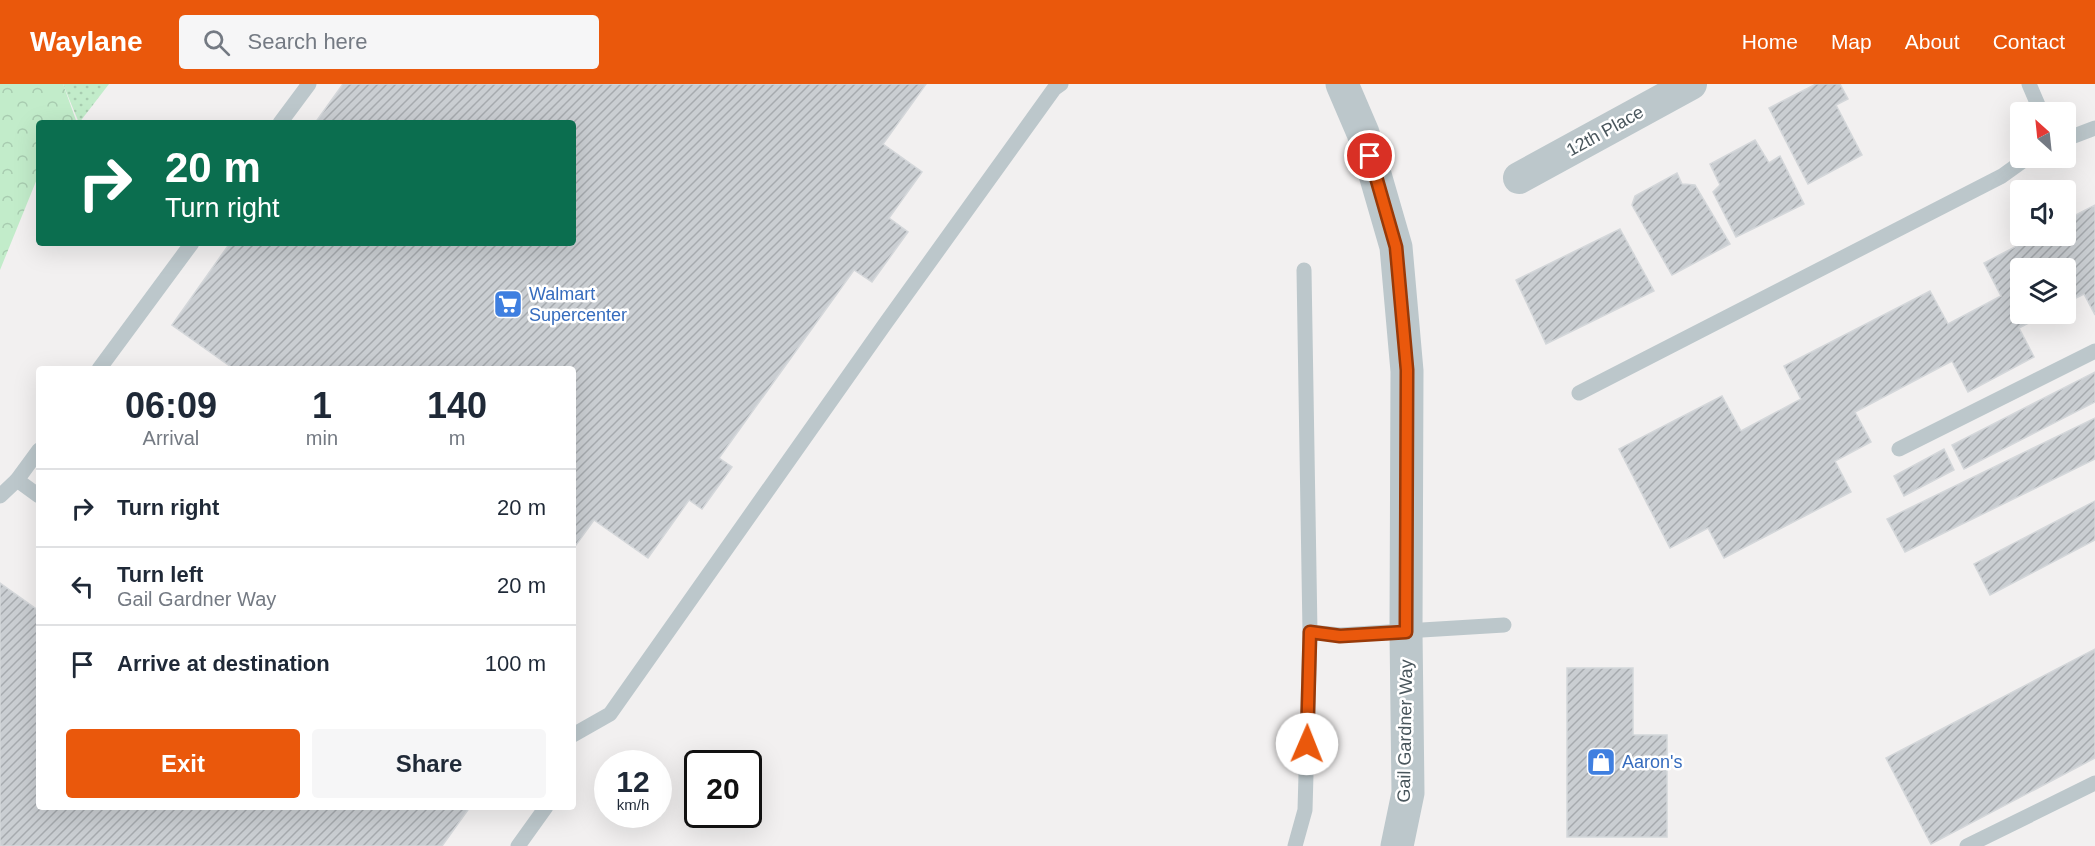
<!DOCTYPE html>
<html lang="en">
<head>
<meta charset="utf-8">
<style>
  :root { --surface:#fff; --page:#f6f6f7; --text:#1f2937; --muted:#747a83; --line:#e0e1e3; --accent:#ea580c }
  body { margin:0; font-family:Helvetica,sans-serif; background:var(--page); color:var(--text); height:100vh; display:flex; flex-direction:column; font-size:22px; white-space:nowrap }
  * { box-sizing:border-box; margin:0 }
  p { font-size:20px; color:var(--muted) }
  .icon { flex:none; width:33px; height:33px; fill:none; stroke:currentColor; stroke-width:2; stroke-linecap:round; stroke-linejoin:round }
  .map { position:relative; flex:1; overflow:hidden }
  .sheet { position:absolute; left:36px; top:282px; width:540px; height:444px; display:flex; flex-direction:column; background:var(--surface); border-radius:6px; box-shadow:0 6px 24px #0002 }
  .sheet>* { flex:none }
  .banner { position:absolute; left:36px; top:36px; width:540px; height:126px; border-radius:6px; box-shadow:0 6px 24px #0002; background:#0b6e4f; color:#fff; overflow:hidden }
  .needle { width:39px; rotate:333deg }
  .controls { position:absolute; left:2010px; top:18px; display:grid; gap:12px }
  .controls a { display:grid; place-items:center; width:66px; height:66px; border-radius:6px; background:var(--surface); box-shadow:0 6px 24px #0002; font-size:30px }
  .speed { position:absolute; left:594px; top:666px; display:flex; gap:12px; font-size:30px; font-weight:700; text-align:center }
  .speed>* { display:grid; place-content:center; width:78px; height:78px; border-radius:50%; background:var(--surface); box-shadow:0 6px 24px #0002; line-height:1 }
  .speed small { font-size:15px; font-weight:400 }
  .speed .limit { border:3px solid #111; border-radius:9px; background:#fff; color:#111 }
  .pin { position:absolute; display:grid; place-items:center; width:51px; height:51px; color:#fff; margin:-26px; border:3px solid #fff; border-radius:50%; box-shadow:0 2px 6px #0007 }
  .me { position:absolute; width:66px; margin:-33px; rotate:1deg; stroke-linejoin:round; filter:drop-shadow(0 0 4px #0008) }
  .turn { display:flex; align-items:center; gap:21px; height:126px; padding:0 30px; font-size:27px }
  .turn .icon { width:78px; height:78px; stroke-width:2.5 }
  .turn b { display:block; font-size:42px; line-height:51px }
  .eta { display:flex; justify-content:space-evenly; align-items:center; height:102px; text-align:center }
  .eta b { font-size:36px; font-weight:600; line-height:42px }
  .primary-button { display:flex; gap:12px; margin-top:auto; padding:12px 30px }
  .primary-button a { flex:1; height:69px; border-radius:6px; background:var(--accent); color:#fff; font-size:24px; font-weight:600; line-height:69px; text-align:center }
  .primary-button a+a { background:var(--page); color:var(--text) }
  ul { padding:0; list-style:none }
  li { display:flex; align-items:center; gap:18px; height:78px; padding:0 30px; border-top:2px solid var(--line) }
  li div { flex:1 }
  li b { display:block; font-size:22px }
  li em { font-style:normal }
  header { display:flex; align-items:center; gap:36px; box-sizing:border-box; height:84px; padding:0 30px; background:var(--accent); color:#fff }
  header strong { font-size:28px }
  nav { display:flex; gap:33px; margin-inline-start:auto; font-size:21px }
  .search { width:420px; height:54px; background:var(--page); display:flex; align-items:center; gap:15px; box-sizing:border-box; padding:0 21px; border-radius:6px; color:var(--muted); font-size:22px }
  .map>svg:first-child { display:block }
  .grass { fill:url(#grass-dots) }
  .forest { fill:url(#forest-crowns) }
  .building { fill:url(#building-hatch); stroke:#d4d7da; stroke-width:1.5 }
  .lines { fill:none; stroke-linecap:round; stroke-linejoin:round }
  .service { stroke:#bcc7cb; stroke-width:15 }
  .minor { stroke:#bcc7cb; stroke-width:32 }
  .tertiary { stroke:#bcc7cb; stroke-width:33 }
  .route-casing { stroke:#983908; stroke-width:15 }
  .route { stroke:#ea580c; stroke-width:10 }
  .labels { text-anchor:middle; dominant-baseline:central; stroke-width:5; stroke-linejoin:round; paint-order:stroke }
  .street-label { font-size:18px; fill:#49565c; stroke:#fff }
  .shop-label { font-size:18px; fill:#366cbe; stroke:#fff; text-anchor:start }
</style>
</head>
<body>
<header>
<strong>Waylane</strong>
<div class="search"><svg class="icon" aria-label="search" viewBox="0 0 24 24"><circle cx="10" cy="10" r="6"/><path d="M15 15l6 6"/></svg>Search here</div>
<nav><a>Home</a><a>Map</a><a>About</a><a>Contact</a></nav>
</header>
<div class="map">
<svg width="2095" height="762" viewBox="0 0 2095 762">
  <defs>
    <pattern id="grass-dots" width="8" height="8" patternUnits="userSpaceOnUse" patternTransform="scale(1.5)"><rect width="8" height="8" fill="#c2ecca"/><path d="M2 2h.1M6 6h.1" fill="none" stroke="#a8ccb0" stroke-width="1.8" stroke-linecap="round"/></pattern>
    <pattern id="forest-crowns" width="20" height="18" patternUnits="userSpaceOnUse" patternTransform="scale(1.5)"><rect width="20" height="18" fill="#c2ecca"/><path d="M2 6a3 3 0 1 1 6 0M12 15a3 3 0 1 1 6 0" fill="none" stroke="#a8ccb0"/></pattern>
    <pattern id="building-hatch" width="6" height="6" patternUnits="userSpaceOnUse" patternTransform="scale(1.5)"><rect width="6" height="6" fill="#caced2"/><path d="M-1 1l2-2M0 6l6-6M5 7l2-2" fill="none" stroke="#a6aaae"/></pattern>
  </defs>
  <rect width="100%" height="100%" fill="#f2f0f0"/>
  <path class="grass" d="M 63,0 L 109,0 L 79,39 Z"/>
  <path class="forest" d="M 0,0 L 63,0 L 77,39 L 39,39 L 39,90 L 0,186 Z"/>
  <g class="building">
    <path d="M 343,0 L 926,0 L 883,60 L 922,88 L 889,134 L 908,148 L 872,198 L 854,186 L 719,374 L 732,383 L 702,425 L 689,416 L 648,474 L 594,436 L 573,465 L 573,285 L 234,285 L 172,241 L 230,159 L 573,159 L 573,39 L 315,39 Z"/>
    <path d="M 1816,0 L 1840,0 L 1848,15 L 1836,21 L 1862,71 L 1808,100 L 1769,24 Z"/>
    <path d="M 1755,56 L 1769,79 L 1780,72 L 1804,120 L 1736,153 L 1713,108 L 1720,101 L 1710,80 Z"/>
    <path d="M 1677,89 L 1682,100 L 1695,101 L 1730,160 L 1672,191 L 1632,121 L 1635,112 Z"/>
    <path d="M 2095,121 L 2095,231 L 2084,210 L 2066,219 L 2066,184 L 2020,184 L 2020,230 L 2046,230 L 2019,244 L 2034,273 L 1968,308 L 1952,277 L 1855,328 L 1871,358 L 1835,377 L 1851,408 L 1724,474 L 1708,444 L 1670,464 L 1619,365 L 1722,312 L 1741,347 L 1801,315 L 1784,282 L 1930,207 L 1948,240 L 2001,212 L 1984,179 L 2036,152 L 2066,152 L 2066,136 Z"/>
    <path d="M 1620,145 L 1654,207 L 1546,260 L 1516,196 Z"/>
    <path d="M 2095,288 L 2095,318 L 1964,385 L 1952,361 Z"/>
    <path d="M 2095,334 L 2095,375 L 1905,468 L 1887,435 Z"/>
    <path d="M 1944,365 L 1954,386 L 1904,412 L 1894,392 Z"/>
    <path d="M 2095,417 L 2095,456 L 1990,511 L 1974,480 Z"/>
    <path d="M 0,499 L 39,527 L 39,723 L 470,723 L 442,762 L 0,762 Z"/>
    <path d="M 2095,565 L 2095,674 L 1931,760 L 1886,674 Z"/>
    <path d="M 1567,584 L 1633,584 L 1633,651 L 1667,651 L 1667,753 L 1567,753 Z"/>
  </g>
  <g class="lines">
    <g class="service">
      <path d="M 2029,0 L 2041,28"/>
      <path d="M 280,39 L 309,0"/>
      <path d="M 2066,55 L 2095,44"/>
      <path d="M 99,285 L 192,159"/>
      <path d="M 1579,309 L 2002,92 L 2027,74"/>
      <path d="M 1899,365 L 2095,267"/>
      <path d="M 17,396 L 39,412"/>
      <path d="M 0,412 L 17,396 L 39,366"/>
      <path d="M 1310,548 L 1340,551 L 1504,541"/>
      <path d="M 573,651 L 610,630 L 885,240 L 1054,5 L 1061,0"/>
      <path d="M 518,762 L 546,723"/>
      <path d="M 1295,762 L 1305,726 L 1310,548 L 1304,186"/>
      <path d="M 1967,762 L 2095,699"/>
    </g>
    <path class="minor" d="M 1519,94 L 1691,0"/>
    <path class="tertiary" d="M 1342,0 L 1363,49 L 1396,163 L 1407,287 L 1406,548 L 1408,709 L 1397,762"/>
  </g>
  <g class="lines">
    <g class="route-casing">
      <path id="route" d="M 1307,660 L 1310,548 L 1340,552 L 1406,548 L 1407,286 L 1396,163 L 1370,72"/>
    </g>
    <use href="#route" class="route"/>
  </g>
  <defs>
    <g id="supermarket-square" transform="scale(1.5)"><rect x="-9" y="-9" width="18" height="18" rx="4" fill="#3f7fe0" stroke="#fff"/><path d="M-6-5.5h2.5l.6 2H6L4.5 2H-2.5L-4.4-4H-6ZM-1.5 3.2a1.3 1.3 0 1 0 .1 0ZM3 3.2a1.3 1.3 0 1 0 .1 0Z" fill="#fff"/></g>
    <g id="shop-square" transform="scale(1.5)"><rect x="-9" y="-9" width="18" height="18" rx="4" fill="#3f7fe0" stroke="#fff"/><path d="M-5-2.5h2.3a2.7 3.5 0 0 1 5.4 0H5L5.5 6h-11ZM-1.5-2.5h3a1.5 2.3 0 0 0-3 0Z" fill="#fff"/></g>
  </defs>
  <g fill-rule="evenodd">
    <use href="#supermarket-square" x="508" y="220"/>
    <use href="#shop-square" x="1601" y="678"/>
  </g>
  <g class="labels">
    <g class="street-label">
      <text transform="translate(1605 47) rotate(-29)">12th Place</text>
      <text transform="translate(1405 647) rotate(-89)">Gail Gardner Way</text>
    </g>
    <g class="shop-label">
      <text x="529" y="210">Walmart<tspan x="529" dy="21">Supercenter</tspan></text>
      <text x="1622" y="678">Aaron's</text>
    </g>
  </g>
</svg>
<div class="controls">
<a><svg class="needle" viewBox="-14 -14 28 28"><path d="M0-13l5 13h-10z" fill="#e53935"/><path d="M0 13l5-13h-10z" fill="#747a83"/></svg></a>
<a><svg class="icon" aria-label="sound" viewBox="0 0 24 24"><path d="M4 9h4l5-4v14l-5-4H4zM17 9q2 3 0 6"/></svg></a>
<a><svg class="icon" aria-label="layers" viewBox="0 0 24 24"><path d="M12 4l9 5-9 5-9-5zM3 14l9 5 9-5"/></svg></a>
</div>
<div class="speed"><div>12<small>km/h</small></div><div class="limit">20</div></div>
<div class="pin" style="left:1370px;top:72px;background:#d93025"><svg class="icon" aria-label="arrive" viewBox="0 0 24 24"><path d="M6 21V4h12l-3 4 3 4H6"/></svg></div>
<svg class="me" style="left:1307px;top:660px" viewBox="-20 -20 40 40"><circle r="19" fill="#fff"/><path d="M0-13L10 11 0 6-10 11z" fill="#ea580c"/></svg>
<div class="banner">
<div class="turn"><svg class="icon" aria-label="right" viewBox="0 0 24 24"><path d="M7 20v-9h11M14 6l5 5-5 5"/></svg><div><b>20 m</b>Turn right</div></div>
</div>
<section class="sheet">
<div class="eta">
<div><b>06:09</b><p>Arrival</p></div>
<div><b>1</b><p>min</p></div>
<div><b>140</b><p>m</p></div>
</div>
<ul>
<li><svg class="icon" aria-label="right" viewBox="0 0 24 24"><path d="M7 20v-9h11M14 6l5 5-5 5"/></svg><div><b>Turn right</b></div><em>20 m</em></li>
<li><svg class="icon" aria-label="left" viewBox="0 0 24 24"><path d="M17 20v-9H6M10 6l-5 5 5 5"/></svg><div><b>Turn left</b><p>Gail Gardner Way</p></div><em>20 m</em></li>
<li><svg class="icon" aria-label="arrive" viewBox="0 0 24 24"><path d="M6 21V4h12l-3 4 3 4H6"/></svg><div><b>Arrive at destination</b></div><em>100 m</em></li>
</ul>
<div class="primary-button"><a>Exit</a><a>Share</a></div>
</section>
</div>
</body>
</html>
